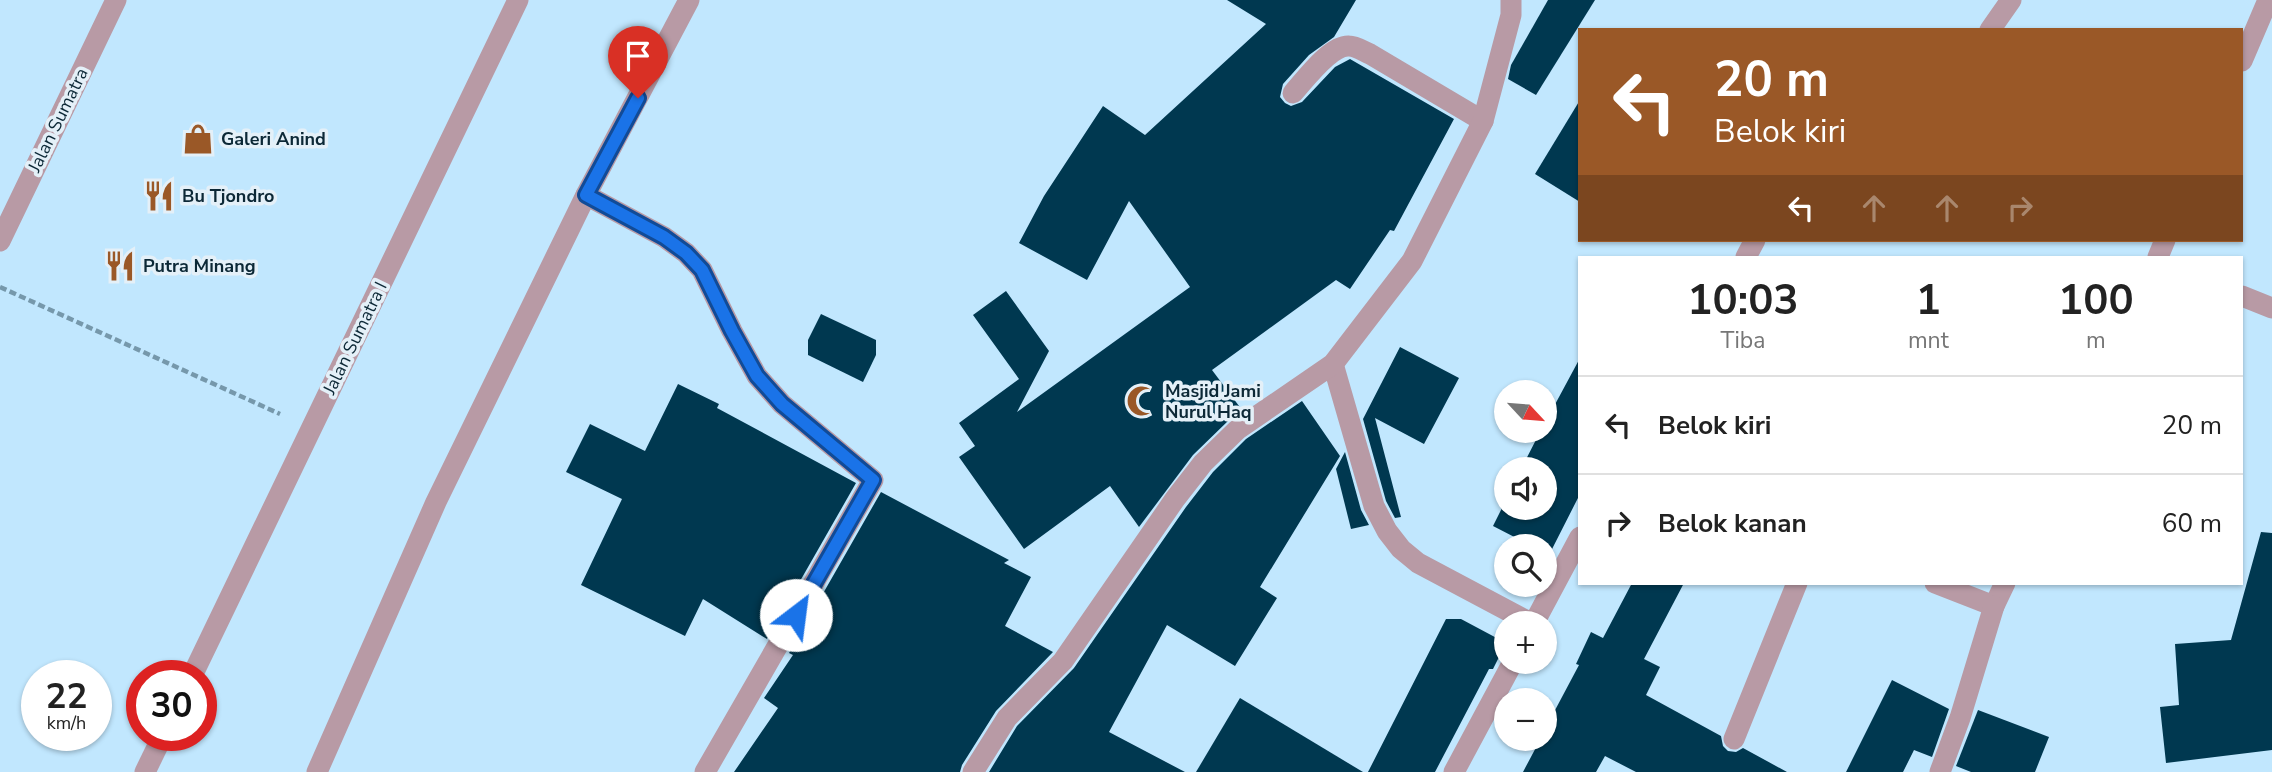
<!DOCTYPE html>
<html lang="id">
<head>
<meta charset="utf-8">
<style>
  :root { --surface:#fff; --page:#f2f2f2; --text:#222; --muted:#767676; --line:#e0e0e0 }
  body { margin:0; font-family:"Nunito Sans",sans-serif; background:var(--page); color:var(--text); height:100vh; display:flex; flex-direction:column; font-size:26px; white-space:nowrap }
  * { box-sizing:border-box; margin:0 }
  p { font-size:23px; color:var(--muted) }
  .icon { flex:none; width:38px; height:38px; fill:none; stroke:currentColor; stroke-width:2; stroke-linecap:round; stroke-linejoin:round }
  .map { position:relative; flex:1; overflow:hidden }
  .sheet { position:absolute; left:1578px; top:256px; width:665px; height:329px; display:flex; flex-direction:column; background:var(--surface); border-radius:0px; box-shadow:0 2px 5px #0004 }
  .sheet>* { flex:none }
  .banner { position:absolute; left:1578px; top:28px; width:665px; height:214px; border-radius:0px; box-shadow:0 2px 5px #0004; background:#9a5827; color:#fff; overflow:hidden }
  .needle { width:46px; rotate:116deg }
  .buttons { position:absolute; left:1494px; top:380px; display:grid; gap:14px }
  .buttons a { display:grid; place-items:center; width:63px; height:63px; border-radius:50%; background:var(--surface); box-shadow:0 2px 5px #0004; font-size:35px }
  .speed { position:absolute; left:21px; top:660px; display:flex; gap:14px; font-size:35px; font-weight:700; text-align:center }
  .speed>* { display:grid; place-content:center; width:91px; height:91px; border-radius:50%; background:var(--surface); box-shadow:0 2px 5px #0004; line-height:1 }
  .speed small { font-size:18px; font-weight:400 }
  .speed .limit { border:10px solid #d22; background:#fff; color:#111 }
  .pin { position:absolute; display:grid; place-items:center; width:60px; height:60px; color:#fff; margin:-72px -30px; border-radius:50% 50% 50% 0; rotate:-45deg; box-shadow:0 0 7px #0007 }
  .pin .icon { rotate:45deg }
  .me { position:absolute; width:77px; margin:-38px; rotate:30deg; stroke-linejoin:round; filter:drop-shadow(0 0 5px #0008) }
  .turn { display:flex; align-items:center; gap:24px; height:147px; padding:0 21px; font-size:32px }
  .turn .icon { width:91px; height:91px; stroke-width:2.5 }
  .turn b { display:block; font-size:49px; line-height:60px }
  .lanes { display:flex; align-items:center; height:66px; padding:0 21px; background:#0003; justify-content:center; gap:35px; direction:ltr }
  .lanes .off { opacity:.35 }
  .eta { display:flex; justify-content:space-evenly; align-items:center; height:119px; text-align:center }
  .eta b { font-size:42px; font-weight:700; line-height:49px }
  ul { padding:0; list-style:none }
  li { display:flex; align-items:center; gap:21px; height:98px; padding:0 21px; border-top:2px solid var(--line) }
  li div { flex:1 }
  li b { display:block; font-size:26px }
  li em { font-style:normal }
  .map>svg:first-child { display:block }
  .building { fill:#003850 }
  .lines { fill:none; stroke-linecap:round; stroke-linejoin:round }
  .path { stroke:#7698ab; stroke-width:4.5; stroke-dasharray:7 3.5; stroke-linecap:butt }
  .minor { stroke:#b89aa5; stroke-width:21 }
  .tertiary { stroke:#b89aa5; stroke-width:21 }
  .route-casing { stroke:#114b97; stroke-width:18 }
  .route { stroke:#1a73e8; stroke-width:12 }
  .labels { text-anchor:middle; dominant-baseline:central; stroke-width:7; stroke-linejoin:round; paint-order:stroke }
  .street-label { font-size:18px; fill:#0c2836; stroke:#e4f0f8 }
  .poi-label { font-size:18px; font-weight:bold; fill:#0c2836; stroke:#e4f0f8; text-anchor:start }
</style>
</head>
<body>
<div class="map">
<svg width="2272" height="772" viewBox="0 0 2272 772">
  <rect width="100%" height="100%" fill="#c1e7fe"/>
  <g class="building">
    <path d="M 1227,0 L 1356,0 L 1334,37 L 1309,55 L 1283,84 L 1280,97 L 1285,103 L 1291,106 L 1302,102 L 1335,67 L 1350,59 L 1454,119 L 1394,231 L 1390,230 L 1350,289 L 1336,280 L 1212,370 L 1242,410 L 1229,420 L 1193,455 L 1139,527 L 1110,486 L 1024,549 L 959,457 L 975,446 L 959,423 L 1019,379 L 973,315 L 1006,291 L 1049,351 L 1017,412 L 1190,287 L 1129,201 L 1087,280 L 1019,243 L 1044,196 L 1103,106 L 1145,135 L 1266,24 Z"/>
    <path d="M 1548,0 L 1595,0 L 1536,95 L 1508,79 L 1511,65 Z"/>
    <path d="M 1580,100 L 1580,202 L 1535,174 Z"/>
    <path d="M 821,314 L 876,340 L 876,355 L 863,382 L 808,355 L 808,340 Z"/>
    <path d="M 1400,347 L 1459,378 L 1424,444 L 1375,418 L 1401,517 L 1395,518 L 1386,501 L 1363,419 Z"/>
    <path d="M 1580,358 L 1580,494 L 1549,555 L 1545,553 L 1545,546 L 1532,546 L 1493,526 L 1507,498 L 1507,508 L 1545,508 L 1545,469 L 1521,469 L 1541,430 L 1545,430 L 1545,423 Z"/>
    <path d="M 678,384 L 719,404 L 717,408 L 856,483 L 767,639 L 703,599 L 685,636 L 581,585 L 622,499 L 566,472 L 590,424 L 645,451 Z"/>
    <path d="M 1302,401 L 1340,456 L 1260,587 L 1277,598 L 1235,666 L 1167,625 L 1109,732 L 1185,772 L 989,772 L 1017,726 L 1074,668 L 1186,507 L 1213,472 L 1246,439 Z"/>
    <path d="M 1345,452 L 1361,510 L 1369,525 L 1351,529 L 1336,469 Z"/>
    <path d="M 881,492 L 1009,560 L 1004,563 L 1031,577 L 1005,626 L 1053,652 L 996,711 L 962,765 L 960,772 L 734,772 L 778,708 L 764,698 L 793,655 L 789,653 Z"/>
    <path d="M 2261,532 L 2272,533 L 2272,750 L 2166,763 L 2160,707 L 2179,705 L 2175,644 L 2231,640 Z"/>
    <path d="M 1632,583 L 1684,583 L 1644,659 L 1660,667 L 1646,695 L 1721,736 L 1723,746 L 1728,751 L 1736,752 L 1743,748 L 1787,772 L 1636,772 L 1605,756 L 1596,772 L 1523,772 L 1541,738 L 1545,738 L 1545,729 L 1579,665 L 1576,664 L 1591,632 L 1603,638 Z"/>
    <path d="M 1446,619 L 1461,619 L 1506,643 L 1493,669 L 1489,669 L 1435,772 L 1368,772 Z"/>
    <path d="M 1892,680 L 1949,709 L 1932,757 L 1914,750 L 1903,772 L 1846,772 Z"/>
    <path d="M 1240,698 L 1363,772 L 1196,772 Z"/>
    <path d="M 1978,710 L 2049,737 L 2035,772 L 1971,772 L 1956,766 Z"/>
  </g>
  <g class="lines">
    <path class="path" d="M 0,287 L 280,414"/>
    <g class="minor">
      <path d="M 1990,30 L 2011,0"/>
      <path d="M 2242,61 L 2268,0"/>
      <path d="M 1293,93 C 1305,80 1330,45 1349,46 C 1356,46 1363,51 1370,54 L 1483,121"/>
      <path d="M 586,195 L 664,237 L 686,253 L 702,270 L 732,331 L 757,376 L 782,404 L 873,480 L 705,772"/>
      <path d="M 1746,257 L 1755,240"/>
      <path d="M 2158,257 L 2165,240"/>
      <path d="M 2242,296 L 2272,308"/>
      <path d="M 1333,364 L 1374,506 L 1387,531 L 1401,549 L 1418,563 L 1531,623"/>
      <path d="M 1935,583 L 1994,606 L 2005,583"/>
      <path d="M 1534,623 L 1580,537"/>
      <path d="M 192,676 L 518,0"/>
      <path d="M 1734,739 L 1797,583"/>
      <path d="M 145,772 L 163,735"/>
      <path d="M 317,772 L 436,502 L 586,195 L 689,0"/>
      <path d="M 973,772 L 1007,718 L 1063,661 L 1175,499 L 1203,463 L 1238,429 L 1333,364 L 1412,261 L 1483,121 L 1511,15 L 1511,0"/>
      <path d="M 1454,772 L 1513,662"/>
      <path d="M 1940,772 L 1960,718 L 1994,606"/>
    </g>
    <path class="tertiary" d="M 0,241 L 116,0"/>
  </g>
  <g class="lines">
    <g class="route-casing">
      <path id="route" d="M 638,98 L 586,195 L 664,237 L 686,253 L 702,270 L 732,331 L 757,376 L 782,404 L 873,480 L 796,615"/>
    </g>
    <use href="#route" class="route"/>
  </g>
  <defs>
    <g id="shop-bare" transform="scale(2.415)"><path d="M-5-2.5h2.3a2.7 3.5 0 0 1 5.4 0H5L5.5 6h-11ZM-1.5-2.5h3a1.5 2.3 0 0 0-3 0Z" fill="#9a5827" stroke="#e4f0f8" stroke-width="2.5" paint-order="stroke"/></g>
    <g id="restaurant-bare" transform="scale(2.415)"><path d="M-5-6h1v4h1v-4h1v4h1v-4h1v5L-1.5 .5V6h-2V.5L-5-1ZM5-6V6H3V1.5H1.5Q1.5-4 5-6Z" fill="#9a5827" stroke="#e4f0f8" stroke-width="2.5" paint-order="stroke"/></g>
    <g id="mosque-bare" transform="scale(2.415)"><path d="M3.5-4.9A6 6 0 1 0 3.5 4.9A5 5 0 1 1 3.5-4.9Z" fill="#9a5827" stroke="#e4f0f8" stroke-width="2.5" paint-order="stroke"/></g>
  </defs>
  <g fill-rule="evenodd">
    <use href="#shop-bare" x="198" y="139"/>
    <use href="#restaurant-bare" x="159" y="196"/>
    <use href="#restaurant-bare" x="120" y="266"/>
    <use href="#mosque-bare" x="1142" y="401"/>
  </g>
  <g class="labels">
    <g class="street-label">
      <text transform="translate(58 120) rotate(-64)">Jalan Sumatra</text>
      <text transform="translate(355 338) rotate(-64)">Jalan Sumatra I</text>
    </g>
    <g class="poi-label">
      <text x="221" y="139">Galeri Anind</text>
      <text x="182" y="196">Bu Tjondro</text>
      <text x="143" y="266">Putra Minang</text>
      <text x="1165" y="391">Masjid Jami<tspan x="1165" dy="21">Nurul Haq</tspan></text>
    </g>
  </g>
</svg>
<div class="buttons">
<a><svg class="needle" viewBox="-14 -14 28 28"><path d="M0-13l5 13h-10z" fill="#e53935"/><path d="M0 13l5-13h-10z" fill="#767676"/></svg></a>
<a><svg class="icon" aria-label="sound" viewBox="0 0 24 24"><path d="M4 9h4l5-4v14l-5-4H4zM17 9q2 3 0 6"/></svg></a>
<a><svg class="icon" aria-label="search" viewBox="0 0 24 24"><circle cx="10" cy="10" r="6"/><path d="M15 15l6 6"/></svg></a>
<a>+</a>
<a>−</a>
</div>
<div class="speed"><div>22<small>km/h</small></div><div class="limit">30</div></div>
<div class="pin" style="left:638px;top:98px;background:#d93025"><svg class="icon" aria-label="arrive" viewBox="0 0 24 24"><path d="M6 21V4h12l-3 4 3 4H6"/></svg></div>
<svg class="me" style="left:796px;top:615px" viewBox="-20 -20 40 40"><circle r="19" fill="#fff"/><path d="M0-13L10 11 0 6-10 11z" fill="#1a73e8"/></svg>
<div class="banner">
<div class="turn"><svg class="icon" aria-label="left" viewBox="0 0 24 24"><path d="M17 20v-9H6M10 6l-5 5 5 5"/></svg><div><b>20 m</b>Belok kiri</div></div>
<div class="lanes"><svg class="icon" aria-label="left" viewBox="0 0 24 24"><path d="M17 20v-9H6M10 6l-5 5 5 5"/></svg><svg class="icon off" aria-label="ahead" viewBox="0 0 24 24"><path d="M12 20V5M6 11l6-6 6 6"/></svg><svg class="icon off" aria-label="ahead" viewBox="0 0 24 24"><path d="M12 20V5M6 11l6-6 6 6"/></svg><svg class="icon off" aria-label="right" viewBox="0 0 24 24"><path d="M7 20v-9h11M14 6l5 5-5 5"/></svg></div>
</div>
<section class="sheet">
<div class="eta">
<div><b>10:03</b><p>Tiba</p></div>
<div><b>1</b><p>mnt</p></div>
<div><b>100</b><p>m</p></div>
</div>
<ul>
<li><svg class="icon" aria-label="left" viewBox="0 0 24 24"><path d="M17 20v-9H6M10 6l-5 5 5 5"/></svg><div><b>Belok kiri</b></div><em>20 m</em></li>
<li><svg class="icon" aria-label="right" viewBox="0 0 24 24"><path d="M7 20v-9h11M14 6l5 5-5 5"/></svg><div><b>Belok kanan</b></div><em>60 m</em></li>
</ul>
</section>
</div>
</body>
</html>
